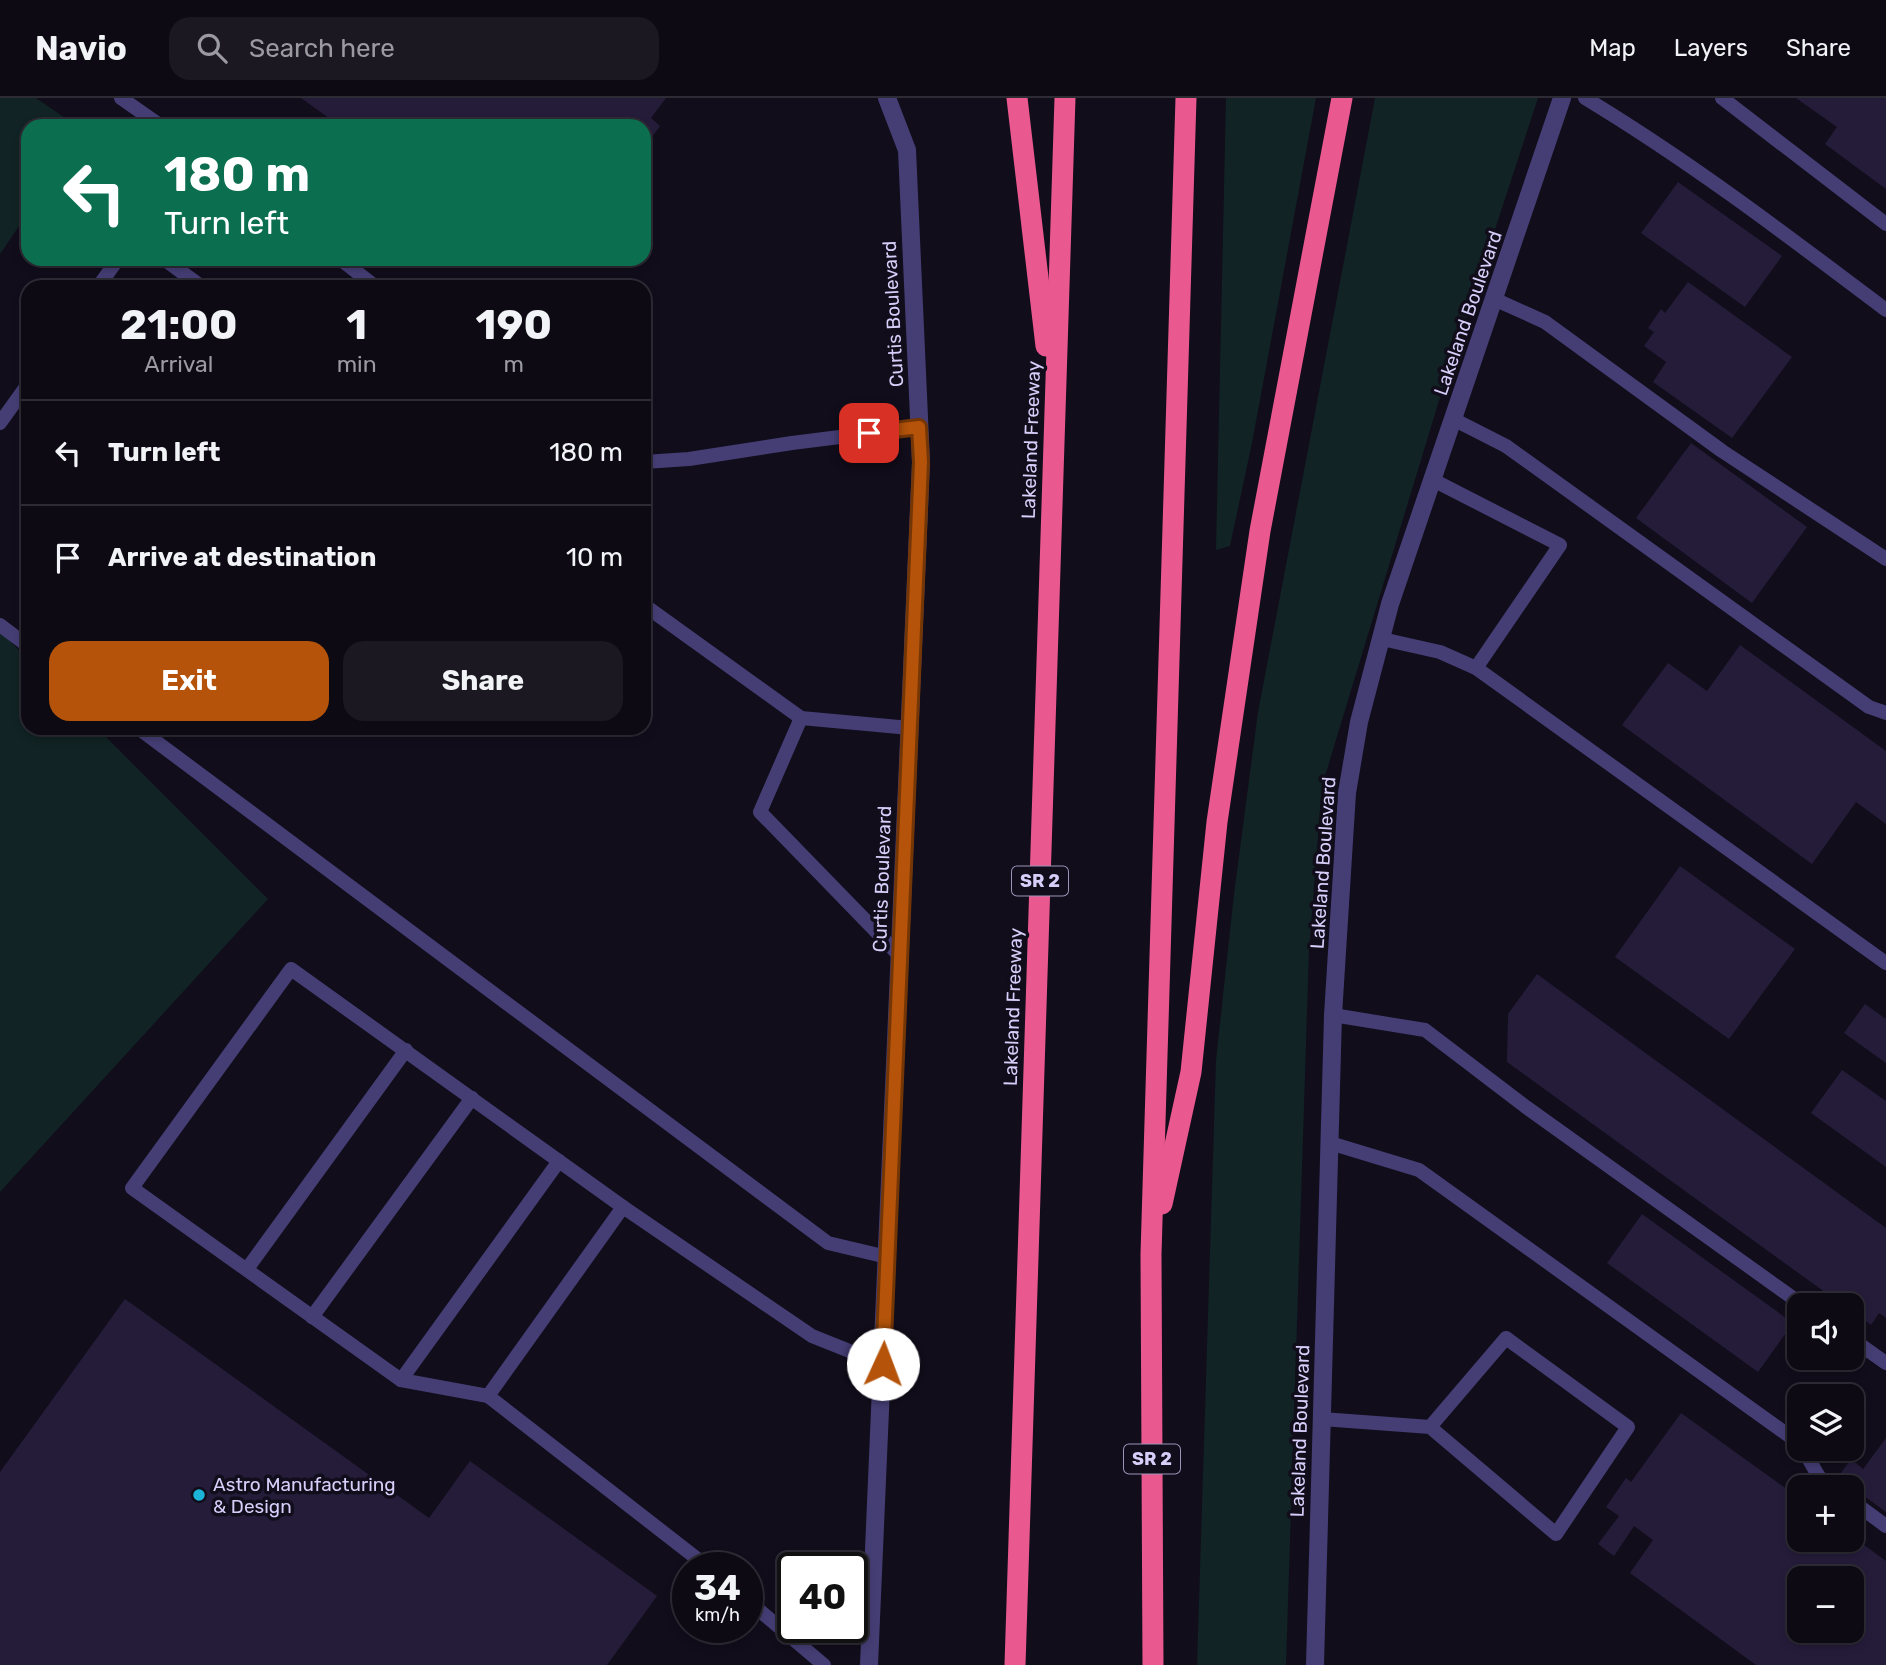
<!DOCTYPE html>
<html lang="en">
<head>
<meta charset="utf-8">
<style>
  :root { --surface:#0d0a14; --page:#1b1822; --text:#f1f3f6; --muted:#9a9aa0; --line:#2d2b34; --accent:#b45309 }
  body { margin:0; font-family:Rubik,sans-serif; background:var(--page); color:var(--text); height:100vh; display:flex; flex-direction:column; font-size:26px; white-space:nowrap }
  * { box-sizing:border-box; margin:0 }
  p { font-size:23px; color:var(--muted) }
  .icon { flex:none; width:38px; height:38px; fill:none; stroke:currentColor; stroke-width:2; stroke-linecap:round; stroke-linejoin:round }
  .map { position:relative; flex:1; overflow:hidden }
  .panel { position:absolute; left:21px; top:182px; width:630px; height:455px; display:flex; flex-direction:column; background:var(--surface); border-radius:21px; box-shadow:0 4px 10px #0003,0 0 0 2px var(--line) }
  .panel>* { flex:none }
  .banner { position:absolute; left:21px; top:21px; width:630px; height:147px; border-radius:21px; box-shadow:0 4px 10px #0003,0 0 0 2px var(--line); background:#0b6e4f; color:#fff; overflow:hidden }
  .buttons { position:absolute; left:1787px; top:1195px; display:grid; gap:14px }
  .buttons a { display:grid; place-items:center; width:77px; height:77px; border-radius:14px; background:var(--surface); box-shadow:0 4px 10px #0003,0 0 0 2px var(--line); font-size:35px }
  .speed { position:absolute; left:672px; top:1454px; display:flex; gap:14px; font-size:35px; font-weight:700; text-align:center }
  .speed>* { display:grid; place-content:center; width:91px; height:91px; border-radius:50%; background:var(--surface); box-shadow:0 4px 10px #0003,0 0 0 2px var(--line); line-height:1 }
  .speed small { font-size:18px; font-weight:400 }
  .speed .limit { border:4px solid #111; border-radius:10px; background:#fff; color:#111 }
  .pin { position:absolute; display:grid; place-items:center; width:60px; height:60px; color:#fff; margin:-30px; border-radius:14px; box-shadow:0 4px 10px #0006 }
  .me { position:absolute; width:77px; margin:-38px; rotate:2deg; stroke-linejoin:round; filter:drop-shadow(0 0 5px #0008) }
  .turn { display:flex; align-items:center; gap:24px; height:147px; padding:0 28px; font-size:32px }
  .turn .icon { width:91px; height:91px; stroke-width:2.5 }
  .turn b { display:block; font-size:49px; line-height:60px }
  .eta { display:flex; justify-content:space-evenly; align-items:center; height:119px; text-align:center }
  .eta b { font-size:42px; font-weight:700; line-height:49px }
  .action { display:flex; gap:14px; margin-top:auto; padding:14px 28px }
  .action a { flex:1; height:80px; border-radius:21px; background:var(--accent); color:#fff; font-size:28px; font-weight:700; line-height:80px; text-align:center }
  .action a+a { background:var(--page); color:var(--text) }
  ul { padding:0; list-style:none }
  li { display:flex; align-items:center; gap:21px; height:105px; padding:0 28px; border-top:2px solid var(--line) }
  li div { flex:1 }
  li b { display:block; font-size:26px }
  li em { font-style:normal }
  header { display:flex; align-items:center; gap:42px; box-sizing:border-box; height:98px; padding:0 35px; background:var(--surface); border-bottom:2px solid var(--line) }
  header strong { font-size:33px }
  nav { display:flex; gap:38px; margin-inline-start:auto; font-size:24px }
  .search { width:490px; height:63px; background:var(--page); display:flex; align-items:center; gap:18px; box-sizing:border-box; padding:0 24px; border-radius:21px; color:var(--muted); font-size:26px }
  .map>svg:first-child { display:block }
  .green { fill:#112324 }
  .building { fill:#251c3a; fill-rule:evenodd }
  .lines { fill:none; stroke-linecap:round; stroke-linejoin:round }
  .service { stroke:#453e75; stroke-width:14 }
  .tertiary { stroke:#453e75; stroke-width:18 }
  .motorway { stroke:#ea5890; stroke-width:21 }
  .route-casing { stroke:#753606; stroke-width:18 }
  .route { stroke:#b45309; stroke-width:12 }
  .poi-dot { fill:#1bb3d8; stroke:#110d1b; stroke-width:2.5 }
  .labels { text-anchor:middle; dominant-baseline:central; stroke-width:7; stroke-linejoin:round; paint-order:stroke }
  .shield { fill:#110d1b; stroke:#9c94b6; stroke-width:2 }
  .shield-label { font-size:18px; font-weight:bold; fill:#d7cef9 }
  .street-label { font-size:19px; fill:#d7cef9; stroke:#110d1b }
  .poi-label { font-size:19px; fill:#d7cef9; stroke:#110d1b; text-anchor:start }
</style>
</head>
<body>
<header>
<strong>Navio</strong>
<div class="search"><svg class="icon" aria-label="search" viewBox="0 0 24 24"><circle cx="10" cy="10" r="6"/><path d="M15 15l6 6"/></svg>Search here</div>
<nav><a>Map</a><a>Layers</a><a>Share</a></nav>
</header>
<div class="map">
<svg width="1886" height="1567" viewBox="0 0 1886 1567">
  <rect width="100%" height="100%" fill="#110d1b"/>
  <g class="green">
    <path d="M 0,0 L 36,0 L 77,28 L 28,28 L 28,115 L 0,156 Z"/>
    <path d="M 1226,0 L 1316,0 L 1252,345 L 1230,448 L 1216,452 Z"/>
    <path d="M 1375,0 L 1538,0 L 1438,306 L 1322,688 L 1309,853 L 1286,1567 L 1197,1567 L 1216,962 L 1234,796 L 1258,614 Z"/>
    <path d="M 0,533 L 28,561 L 28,630 L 97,630 L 268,801 L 0,1094 Z"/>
  </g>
  <g class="building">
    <path d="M 301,0 L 666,0 L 651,20 L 660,28 L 644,50 L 644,28 L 340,28 Z"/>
    <path d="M 1796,0 L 1886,0 L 1886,91 L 1825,46 L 1837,29 Z"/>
    <path d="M 1678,84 L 1782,158 L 1745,209 L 1641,135 Z"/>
    <path d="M 1688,184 L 1792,259 L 1732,340 L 1653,284 L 1666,264 L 1644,248 L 1654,234 L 1648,230 L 1661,211 L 1665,215 Z"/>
    <path d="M 1691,345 L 1807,429 L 1752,505 L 1636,420 Z"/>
    <path d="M 1740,547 L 1886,653 L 1886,726 L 1856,704 L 1812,766 L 1622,627 L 1668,565 L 1707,593 Z"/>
    <path d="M 1680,768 L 1795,851 L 1729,941 L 1615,859 Z"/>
    <path d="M 1537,876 L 1886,1130 L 1886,1220 L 1879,1215 L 1871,1227 L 1852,1213 L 1852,1208 L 1844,1208 L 1507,964 L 1508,916 Z"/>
    <path d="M 1865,906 L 1886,921 L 1886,965 L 1844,935 Z"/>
    <path d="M 1842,972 L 1886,1003 L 1886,1069 L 1811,1015 Z"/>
    <path d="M 1642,1116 L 1793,1225 L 1758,1274 L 1607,1165 Z"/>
    <path d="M 125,1201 L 429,1420 L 470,1363 L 657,1498 L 607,1567 L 0,1567 L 0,1374 Z"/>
    <path d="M 1681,1315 L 1799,1400 L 1799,1442 L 1852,1442 L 1852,1438 L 1886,1463 L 1886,1567 L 1756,1567 L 1630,1475 L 1653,1442 L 1634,1428 L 1614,1458 L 1598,1446 L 1619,1418 L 1606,1409 L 1626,1380 L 1631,1384 ZM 1799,1480 L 1852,1480 L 1852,1533 L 1799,1533 Z"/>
    <path d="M 1886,1340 L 1886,1414 L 1838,1379 L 1851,1361 L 1863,1371 Z"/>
  </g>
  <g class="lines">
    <g class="service">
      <path d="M 121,0 L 161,28"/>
      <path d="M 1585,0 C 1691,64 1788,138 1886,212"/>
      <path d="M 1722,0 L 1886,126"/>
      <path d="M 164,161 L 202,189"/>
      <path d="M 340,161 L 376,189"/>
      <path d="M 98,189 L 118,161"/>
      <path d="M 1494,201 L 1545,224 L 1722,353 L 1886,461"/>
      <path d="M 1453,321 L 1506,348 L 1869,609 L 1886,615"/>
      <path d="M 0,325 L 28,286"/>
      <path d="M 644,364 L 689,361 L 792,345 L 919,329"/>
      <path d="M 1433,382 L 1560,447 L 1476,570"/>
      <path d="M 644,507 L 801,620 L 910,630"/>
      <path d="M 0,527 L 28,548"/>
      <path d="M 1382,541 L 1440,554 L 1476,570 L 1886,865"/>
      <path d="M 801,620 L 760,714 L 900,858"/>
      <path d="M 138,630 L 828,1145 L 887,1159"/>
      <path d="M 1333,917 L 1425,932 L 1526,1009 L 1804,1208"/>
      <path d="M 1330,1045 L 1419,1072 L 1799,1345"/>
      <path d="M 247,1171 L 406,952"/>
      <path d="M 312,1219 L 472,1000"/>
      <path d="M 1852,1241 L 1886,1265"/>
      <path d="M 401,1282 L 559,1063"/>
      <path d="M 488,1298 L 401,1282 L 132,1090 L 291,871 L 623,1109"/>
      <path d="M 1322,1321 L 1430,1329 L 1506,1240 L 1628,1329 L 1556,1436 L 1430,1329"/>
      <path d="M 1803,1351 L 1819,1379 L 1834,1390"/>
      <path d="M 1852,1403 L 1886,1428"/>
      <path d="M 709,1470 L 488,1298 L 623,1109 L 812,1238 L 882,1266"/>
      <path d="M 747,1502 L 824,1567"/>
    </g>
    <g class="tertiary">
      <path d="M 869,1567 L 921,364 L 907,52 L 887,0"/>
      <path d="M 1315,1567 L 1333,917 L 1347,695 L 1359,624 L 1390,506 L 1562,0"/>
    </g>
    <g class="motorway">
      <path d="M 1017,0 L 1046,248"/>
      <path d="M 1162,1106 L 1191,974 L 1217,724 L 1260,433 L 1342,0"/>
      <path d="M 1015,1567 L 1065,0"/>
      <path d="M 1153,1567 L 1151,1156 L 1186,0"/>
    </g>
  </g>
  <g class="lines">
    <g class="route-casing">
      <path id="route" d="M 869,335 L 919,329 L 921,364 L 883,1266"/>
    </g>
    <use href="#route" class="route"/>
  </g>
  <circle class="poi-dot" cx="199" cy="1397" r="7"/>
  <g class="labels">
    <g class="shield">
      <rect x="1012" y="768.5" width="56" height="29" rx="5"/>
      <rect x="1124" y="1346.5" width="56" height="29" rx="5"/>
    </g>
    <g class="shield-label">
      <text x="1040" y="783">SR 2</text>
      <text x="1152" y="1361">SR 2</text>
    </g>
    <g class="street-label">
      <text transform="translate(1468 215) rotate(-71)">Lakeland Boulevard</text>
      <text transform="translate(893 216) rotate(-93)">Curtis Boulevard</text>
      <text transform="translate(1031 342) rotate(-88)">Lakeland Freeway</text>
      <text transform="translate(1323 765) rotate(-86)">Lakeland Boulevard</text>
      <text transform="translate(882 781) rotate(-88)">Curtis Boulevard</text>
      <text transform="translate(1013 909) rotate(-88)">Lakeland Freeway</text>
      <text transform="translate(1300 1333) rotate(-88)">Lakeland Boulevard</text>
    </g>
    <g class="poi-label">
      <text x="213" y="1386">Astro Manufacturing<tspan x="213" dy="22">&amp; Design</tspan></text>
    </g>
  </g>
</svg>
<div class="buttons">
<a><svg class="icon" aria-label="sound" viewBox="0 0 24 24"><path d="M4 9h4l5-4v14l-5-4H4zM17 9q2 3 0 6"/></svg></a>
<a><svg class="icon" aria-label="layers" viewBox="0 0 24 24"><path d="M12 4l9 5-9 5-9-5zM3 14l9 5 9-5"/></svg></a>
<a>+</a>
<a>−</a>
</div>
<div class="speed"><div>34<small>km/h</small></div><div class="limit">40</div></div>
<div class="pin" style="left:869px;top:335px;background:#d93025"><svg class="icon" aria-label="arrive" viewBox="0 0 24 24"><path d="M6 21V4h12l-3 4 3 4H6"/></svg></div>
<svg class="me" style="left:883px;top:1266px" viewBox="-20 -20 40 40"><circle r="19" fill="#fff"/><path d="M0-13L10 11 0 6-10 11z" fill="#b45309"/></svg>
<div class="banner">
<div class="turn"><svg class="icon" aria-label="left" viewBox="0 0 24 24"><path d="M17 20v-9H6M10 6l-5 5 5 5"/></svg><div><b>180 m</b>Turn left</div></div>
</div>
<section class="panel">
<div class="eta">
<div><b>21:00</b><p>Arrival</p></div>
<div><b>1</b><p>min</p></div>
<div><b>190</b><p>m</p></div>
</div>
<ul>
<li><svg class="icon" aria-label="left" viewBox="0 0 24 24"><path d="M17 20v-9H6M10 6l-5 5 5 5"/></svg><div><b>Turn left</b></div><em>180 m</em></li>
<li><svg class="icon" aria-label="arrive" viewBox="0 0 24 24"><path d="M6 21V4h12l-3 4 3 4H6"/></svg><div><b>Arrive at destination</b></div><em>10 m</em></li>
</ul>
<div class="action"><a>Exit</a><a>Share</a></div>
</section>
</div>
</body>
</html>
